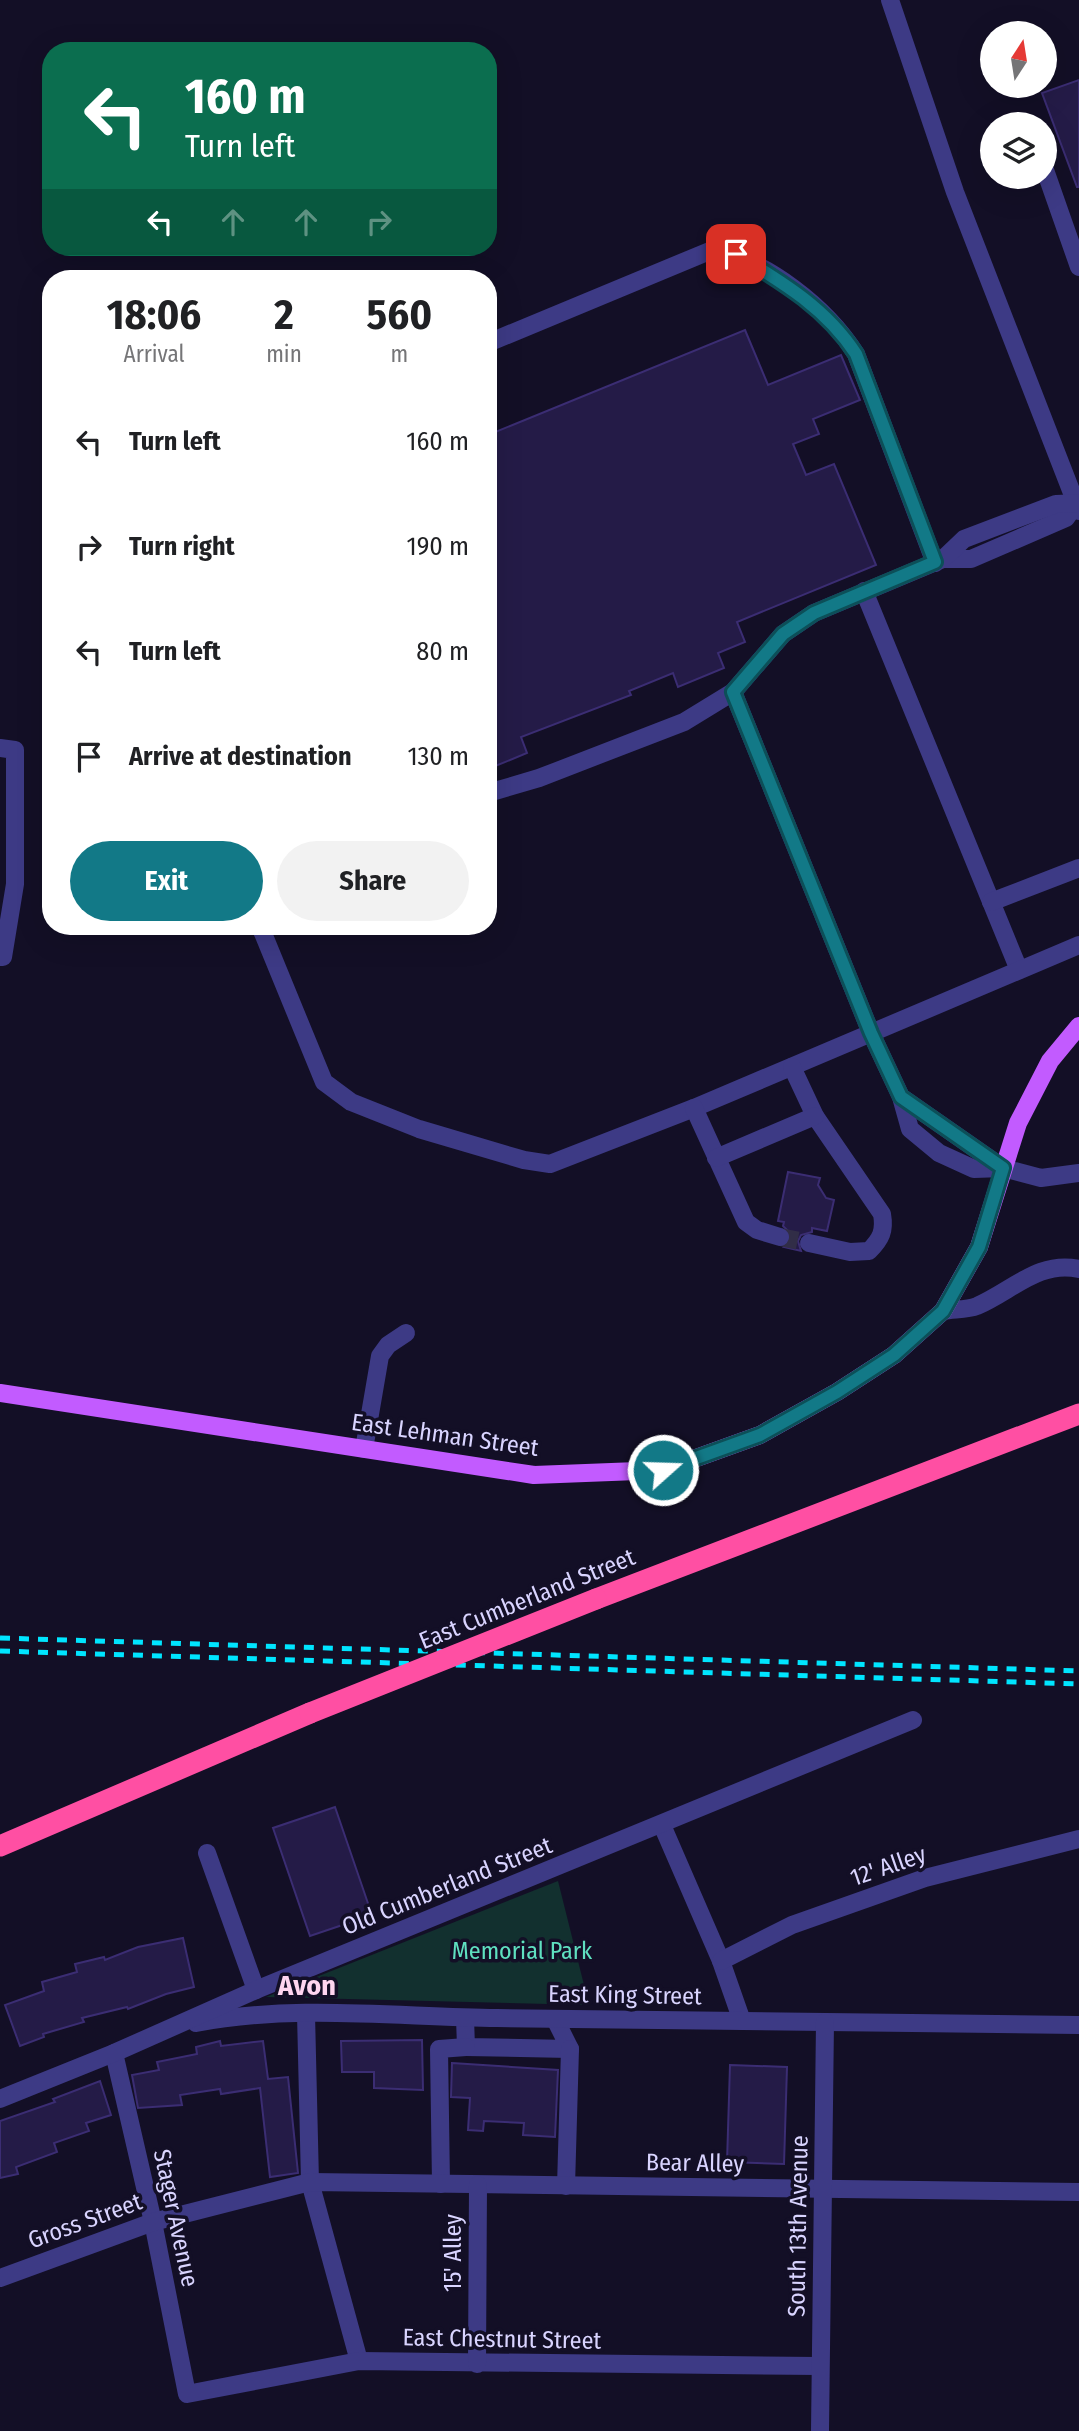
<!DOCTYPE html>
<html lang="en">
<head>
<meta charset="utf-8">
<style>
  :root { --surface:#fff; --page:#f2f2f2; --text:#202124; --muted:#757577; --accent:#127987 }
  body { margin:0; font-family:"Fira Sans Condensed",sans-serif; background:var(--page); color:var(--text); height:100vh; display:flex; flex-direction:column; font-size:26px; white-space:nowrap }
  * { box-sizing:border-box; margin:0 }
  p { font-size:23px; color:var(--muted) }
  .icon { flex:none; width:38px; height:38px; fill:none; stroke:currentColor; stroke-width:2; stroke-linecap:round; stroke-linejoin:round }
  .map { position:relative; flex:1; overflow:hidden }
  .sheet { position:absolute; left:42px; top:270px; width:455px; height:665px; display:flex; flex-direction:column; background:var(--surface); border-radius:28px; box-shadow:0 7px 28px #0002 }
  .sheet>* { flex:none }
  .hud { position:absolute; left:42px; top:42px; width:455px; height:214px; border-radius:28px; box-shadow:0 7px 28px #0002; background:#0b6e4f; color:#fff; overflow:hidden }
  .needle { width:46px; rotate:12deg }
  .controls { position:absolute; left:980px; top:21px; display:grid; gap:14px }
  .controls a { display:grid; place-items:center; width:77px; height:77px; border-radius:50%; background:var(--surface); box-shadow:0 7px 28px #0002; font-size:35px }
  .pin { position:absolute; display:grid; place-items:center; width:60px; height:60px; color:#fff; margin:-30px; border-radius:14px; box-shadow:0 4px 10px #0006 }
  .me { position:absolute; width:77px; margin:-38px; rotate:70deg; stroke-linejoin:round; filter:drop-shadow(0 0 5px #0008) }
  .turn { display:flex; align-items:center; gap:24px; height:147px; padding:0 28px; font-size:32px }
  .turn .icon { width:91px; height:91px; stroke-width:2.5 }
  .turn b { display:block; font-size:49px; line-height:60px }
  .lanes { display:flex; align-items:center; height:66px; padding:0 28px; background:#0003; justify-content:center; gap:35px; direction:ltr }
  .lanes .off { opacity:.35 }
  .eta { display:flex; justify-content:space-evenly; align-items:center; height:119px; text-align:center }
  .eta b { font-size:42px; font-weight:700; line-height:49px }
  .primary-button { display:flex; gap:14px; margin-top:auto; padding:14px 28px }
  .primary-button a { flex:1; height:80px; border-radius:42px; background:var(--accent); color:#fff; font-size:28px; font-weight:700; line-height:80px; text-align:center }
  .primary-button a+a { background:var(--page); color:var(--text) }
  ul { padding:0; list-style:none }
  li { display:flex; align-items:center; gap:21px; height:105px; padding:0 28px }
  li div { flex:1 }
  li b { display:block; font-size:26px }
  li em { font-style:normal }
  .map>svg:first-child { display:block }
  .green { fill:#12302f }
  .building { fill:#241b47; stroke:#3b2d73; stroke-width:2 }
  .lines { fill:none; stroke-linecap:round; stroke-linejoin:round }
  .minor-tunnel { stroke:#312d47; stroke-width:18; stroke-dasharray:18 9; stroke-linecap:butt }
  .minor { stroke:#3d3a85; stroke-width:18 }
  .major { stroke:#c25bff; stroke-width:18 }
  .highway { stroke:#ff4fa3; stroke-width:21 }
  .rail { stroke:#00e5ff; stroke-width:5; stroke-dasharray:10 9; stroke-linecap:butt }
  .highway-bridge { stroke:#ff4fa3; stroke-width:21 }
  .route-casing { stroke:#0c4f58; stroke-width:18 }
  .route { stroke:#127987; stroke-width:12 }
  .labels { text-anchor:middle; dominant-baseline:central; stroke-width:7; stroke-linejoin:round; paint-order:stroke }
  .street-label { font-size:24px; fill:#d9d4ff; stroke:#130f26 }
  .park-label { font-size:24px; fill:#5fe0c0; stroke:#130f26 }
  .quarter-label { font-size:28px; font-weight:bold; fill:#ffd6f0; stroke:#130f26 }
</style>
</head>
<body>
<div class="map">
<svg width="1079" height="2431" viewBox="0 0 1079 2431">
  <rect width="100%" height="100%" fill="#130f26"/>
  <path class="green" d="M 558,1881 L 589,2005 L 266,1997 Z"/>
  <g class="building">
    <path d="M 1079,80 L 1079,187 L 1077,187 L 1042,93 Z"/>
    <path d="M 745,330 L 768,385 L 841,355 L 860,400 L 813,419 L 819,434 L 793,444 L 806,475 L 834,464 L 876,565 L 737,622 L 745,642 L 718,653 L 724,668 L 678,687 L 673,673 L 629,691 L 631,695 L 521,737 L 527,753 L 488,769 L 488,435 Z"/>
    <path d="M 788,1172 L 820,1178 L 818,1185 L 826,1198 L 834,1200 L 827,1231 L 812,1228 L 812,1232 L 801,1235 L 798,1241 L 801,1251 L 784,1247 L 791,1241 L 791,1234 L 783,1226 L 784,1222 L 778,1221 Z"/>
    <path d="M 335,1807 L 372,1915 L 310,1936 L 273,1828 Z"/>
    <path d="M 183,1938 L 194,1987 L 166,1994 L 128,2009 L 127,2007 L 82,2018 L 84,2022 L 43,2034 L 44,2037 L 20,2046 L 5,2005 L 44,1991 L 42,1982 L 77,1972 L 75,1964 L 104,1957 L 105,1960 L 138,1947 Z"/>
    <path d="M 422,2040 L 423,2090 L 374,2088 L 374,2072 L 342,2072 L 341,2041 Z"/>
    <path d="M 220,2041 L 221,2046 L 263,2041 L 268,2079 L 288,2077 L 298,2173 L 270,2177 L 260,2088 L 221,2094 L 220,2089 L 180,2095 L 182,2105 L 138,2108 L 132,2075 L 159,2070 L 157,2062 L 197,2054 L 196,2047 Z"/>
    <path d="M 452,2063 L 558,2070 L 555,2137 L 523,2135 L 524,2123 L 484,2121 L 483,2131 L 468,2130 L 470,2098 L 451,2097 Z"/>
    <path d="M 730,2065 L 787,2067 L 784,2164 L 727,2162 Z"/>
    <path d="M 100,2081 L 111,2115 L 86,2123 L 89,2131 L 54,2143 L 57,2152 L 16,2167 L 18,2174 L 0,2178 L 0,2121 L 55,2102 L 53,2099 Z"/>
  </g>
  <g class="lines">
    <path class="minor-tunnel" d="M 780,1237 L 809,1243"/>
    <g class="minor">
      <path d="M 890,0 L 955,192 L 1079,511"/>
      <path d="M 1045,170 L 1079,267"/>
      <path d="M 488,343 L 712,250 C 766,259 827,308 856,354 L 935,563"/>
      <path d="M 943,559 L 971,559 L 1066,518 L 1076,504"/>
      <path d="M 864,591 L 1019,970"/>
      <path d="M 733,692 L 871,1033 L 901,1097 L 910,1129 L 939,1153 L 974,1169 L 1003,1168 L 1041,1178 L 1079,1173"/>
      <path d="M 0,748 L 15,750 L 15,884 L 3,957 L 0,957"/>
      <path d="M 488,793 L 539,778 L 684,722 L 733,692 L 783,634 L 814,613 L 943,559 L 964,539 L 1056,504 L 1079,503"/>
      <path d="M 991,902 L 1079,868"/>
      <path d="M 260,926 L 324,1082 L 351,1102 L 419,1129 L 524,1160 L 550,1164 L 694,1108 L 1079,945"/>
      <path d="M 792,1067 L 815,1116 L 882,1214 C 885,1231 881,1239 869,1251 L 850,1252 L 809,1243"/>
      <path d="M 901,1097 L 1003,1168"/>
      <path d="M 694,1108 L 746,1222 L 757,1230 L 780,1237"/>
      <path d="M 716,1158 L 815,1116"/>
      <path d="M 943,1311 C 954,1309 967,1310 977,1306 C 1012,1291 1039,1260 1079,1269"/>
      <path d="M 364,1449 L 380,1356 L 388,1345 L 406,1333"/>
      <path d="M 662,1825 L 721,1961 L 742,2021"/>
      <path d="M 207,1853 L 256,1990"/>
      <path d="M 721,1961 L 792,1925 L 925,1878 L 1079,1839"/>
      <path d="M 306,2014 L 310,2182 L 359,2361"/>
      <path d="M 465,2018 L 466,2047 L 570,2049 L 555,2019"/>
      <path d="M 196,2023 C 294,2004 398,2017 497,2018 C 691,2021 885,2023 1079,2025"/>
      <path d="M 114,2053 L 153,2222 L 187,2394 L 359,2361 L 819,2366"/>
      <path d="M 0,2099 L 114,2053 L 256,1990 L 913,1720"/>
      <path d="M 441,2184 L 439,2049 L 466,2047"/>
      <path d="M 566,2186 L 570,2049"/>
      <path d="M 0,2278 L 153,2222 L 310,2182 L 1079,2192"/>
      <path d="M 477,2364 L 478,2185"/>
      <path d="M 820,2431 L 825,2022"/>
    </g>
    <path class="major" d="M 0,1393 L 534,1475 L 663,1470 L 760,1435 L 837,1392 L 894,1355 L 943,1311 L 979,1247 L 1018,1123 L 1050,1061 L 1079,1026"/>
    <g class="highway">
      <path d="M 596,1599 L 1079,1414"/>
      <path d="M 0,1846 L 310,1713"/>
    </g>
    <g class="rail">
      <path d="M 0,1638 L 1079,1671"/>
      <path d="M 0,1651 L 1079,1684"/>
    </g>
    <path class="highway-bridge" d="M 310,1713 L 596,1599"/>
  </g>
  <g class="lines">
    <g class="route-casing">
      <path id="route" d="M 663,1470 L 760,1435 L 837,1392 L 894,1355 L 943,1311 L 979,1247 L 1003,1168 L 901,1097 L 871,1033 L 733,692 L 783,634 L 814,613 L 935,562 L 856,354 C 826,308 782,282 736,254"/>
    </g>
    <use href="#route" class="route"/>
  </g>
  <g class="labels">
    <g class="street-label">
      <text transform="translate(445 1435) rotate(8)">East Lehman Street</text>
      <text transform="translate(527 1599) rotate(-22)">East Cumberland Street</text>
      <text transform="translate(888 1866) rotate(-19)">12' Alley</text>
      <text transform="translate(447 1886) rotate(-22)">Old Cumberland Street</text>
      <text transform="translate(625 1995) rotate(1)">East King Street</text>
      <text transform="translate(695 2163) rotate(1)">Bear Alley</text>
      <text transform="translate(176 2218) rotate(78)">Stager Avenue</text>
      <text transform="translate(85 2221) rotate(-20)">Gross Street</text>
      <text transform="translate(798 2226) rotate(-89)">South 13th Avenue</text>
      <text transform="translate(453 2253) rotate(-90)">15' Alley</text>
      <text transform="translate(502 2339) rotate(1)">East Chestnut Street</text>
    </g>
    <g class="park-label">
      <text x="522" y="1951">Memorial Park</text>
    </g>
    <g class="quarter-label">
      <text x="307" y="1985">Avon</text>
    </g>
  </g>
</svg>
<div class="controls">
<a><svg class="needle" viewBox="-14 -14 28 28"><path d="M0-13l5 13h-10z" fill="#e53935"/><path d="M0 13l5-13h-10z" fill="#757577"/></svg></a>
<a><svg class="icon" aria-label="layers" viewBox="0 0 24 24"><path d="M12 4l9 5-9 5-9-5zM3 14l9 5 9-5"/></svg></a>
</div>
<div class="pin" style="left:736px;top:254px;background:#d93025"><svg class="icon" aria-label="arrive" viewBox="0 0 24 24"><path d="M6 21V4h12l-3 4 3 4H6"/></svg></div>
<svg class="me" style="left:663px;top:1470px" viewBox="-20 -20 40 40"><circle r="17" fill="#127987" stroke="#fff" stroke-width="3"/><path d="M0-11L8 9 0 5-8 9z" fill="#fff"/></svg>
<div class="hud">
<div class="turn"><svg class="icon" aria-label="left" viewBox="0 0 24 24"><path d="M17 20v-9H6M10 6l-5 5 5 5"/></svg><div><b>160 m</b>Turn left</div></div>
<div class="lanes"><svg class="icon" aria-label="left" viewBox="0 0 24 24"><path d="M17 20v-9H6M10 6l-5 5 5 5"/></svg><svg class="icon off" aria-label="ahead" viewBox="0 0 24 24"><path d="M12 20V5M6 11l6-6 6 6"/></svg><svg class="icon off" aria-label="ahead" viewBox="0 0 24 24"><path d="M12 20V5M6 11l6-6 6 6"/></svg><svg class="icon off" aria-label="right" viewBox="0 0 24 24"><path d="M7 20v-9h11M14 6l5 5-5 5"/></svg></div>
</div>
<section class="sheet">
<div class="eta">
<div><b>18:06</b><p>Arrival</p></div>
<div><b>2</b><p>min</p></div>
<div><b>560</b><p>m</p></div>
</div>
<ul>
<li><svg class="icon" aria-label="left" viewBox="0 0 24 24"><path d="M17 20v-9H6M10 6l-5 5 5 5"/></svg><div><b>Turn left</b></div><em>160 m</em></li>
<li><svg class="icon" aria-label="right" viewBox="0 0 24 24"><path d="M7 20v-9h11M14 6l5 5-5 5"/></svg><div><b>Turn right</b></div><em>190 m</em></li>
<li><svg class="icon" aria-label="left" viewBox="0 0 24 24"><path d="M17 20v-9H6M10 6l-5 5 5 5"/></svg><div><b>Turn left</b></div><em>80 m</em></li>
<li><svg class="icon" aria-label="arrive" viewBox="0 0 24 24"><path d="M6 21V4h12l-3 4 3 4H6"/></svg><div><b>Arrive at destination</b></div><em>130 m</em></li>
</ul>
<div class="primary-button"><a>Exit</a><a>Share</a></div>
</section>
</div>
</body>
</html>
